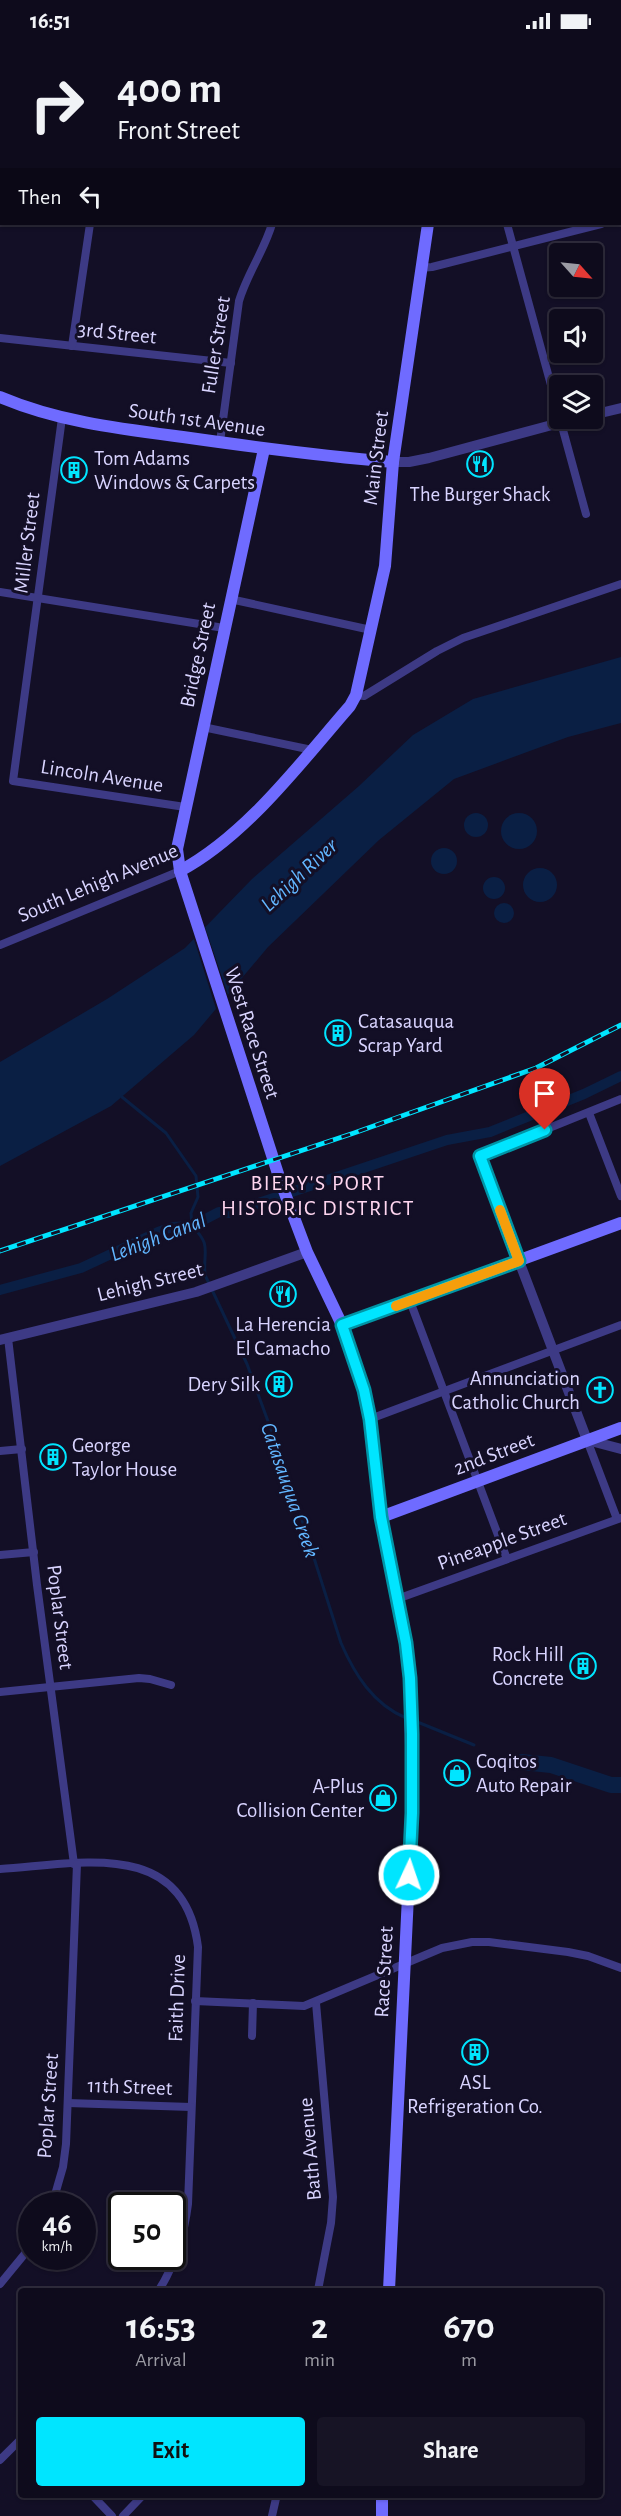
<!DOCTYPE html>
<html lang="en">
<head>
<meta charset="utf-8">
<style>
  :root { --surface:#0e0b1c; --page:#171425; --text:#f1f3f6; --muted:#9b9ba3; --line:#2e2b3b; --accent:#00e5ff }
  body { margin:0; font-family:"Alegreya Sans",sans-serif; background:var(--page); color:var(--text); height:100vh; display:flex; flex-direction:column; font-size:22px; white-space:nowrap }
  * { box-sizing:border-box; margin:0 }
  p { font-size:20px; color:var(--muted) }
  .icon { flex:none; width:33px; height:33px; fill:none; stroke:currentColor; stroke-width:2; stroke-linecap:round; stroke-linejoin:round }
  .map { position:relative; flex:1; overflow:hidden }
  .drawer { position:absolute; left:18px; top:2246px; width:585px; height:210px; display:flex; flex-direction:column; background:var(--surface); border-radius:6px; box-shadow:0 2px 4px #0004,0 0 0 2px var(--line) }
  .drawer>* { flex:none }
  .hud { position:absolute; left:0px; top:0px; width:621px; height:183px; box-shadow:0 2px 4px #0004,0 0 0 2px var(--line); background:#0e0b1c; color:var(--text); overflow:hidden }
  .needle { width:39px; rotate:117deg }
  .buttons { position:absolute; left:549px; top:201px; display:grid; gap:12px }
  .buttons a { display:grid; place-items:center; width:54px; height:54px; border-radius:6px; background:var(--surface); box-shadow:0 2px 4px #0004,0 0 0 2px var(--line); font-size:30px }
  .speed { position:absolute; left:18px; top:2150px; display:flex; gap:12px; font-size:30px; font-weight:700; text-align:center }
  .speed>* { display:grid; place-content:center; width:78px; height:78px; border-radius:50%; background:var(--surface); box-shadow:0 2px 4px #0004,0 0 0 2px var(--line); line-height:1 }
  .speed small { font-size:15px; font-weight:400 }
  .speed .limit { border:3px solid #111; border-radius:9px; background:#fff; color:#111 }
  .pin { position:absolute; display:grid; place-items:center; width:51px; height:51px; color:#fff; margin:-62px -26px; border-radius:50% 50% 50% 0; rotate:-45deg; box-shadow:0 0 6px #0007 }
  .pin .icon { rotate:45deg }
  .me { position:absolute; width:66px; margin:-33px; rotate:3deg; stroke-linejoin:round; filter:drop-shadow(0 0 4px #0008) }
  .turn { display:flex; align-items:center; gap:21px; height:126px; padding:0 18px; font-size:27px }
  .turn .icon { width:78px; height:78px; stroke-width:2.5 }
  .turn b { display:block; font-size:42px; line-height:51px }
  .then { display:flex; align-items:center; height:57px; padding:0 18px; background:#0003; gap:12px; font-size:22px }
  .eta { display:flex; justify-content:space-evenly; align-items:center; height:102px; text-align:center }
  .eta b { font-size:36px; font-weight:700; line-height:42px }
  .action { display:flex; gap:12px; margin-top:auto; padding:12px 18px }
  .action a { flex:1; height:69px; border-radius:6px; background:var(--accent); color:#111; font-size:24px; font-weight:700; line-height:69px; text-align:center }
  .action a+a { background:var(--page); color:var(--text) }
  .status { display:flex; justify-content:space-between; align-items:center; height:42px; padding:0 30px; background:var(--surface); direction:ltr }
  .status svg { height:16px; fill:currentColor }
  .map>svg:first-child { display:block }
  .water { fill:#0a1f44 }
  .pier { fill:#130f26 }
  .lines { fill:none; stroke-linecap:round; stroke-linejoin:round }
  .stream { stroke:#0a1f44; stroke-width:3 }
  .canal { stroke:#0a1f44; stroke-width:10 }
  .river { stroke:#0a1f44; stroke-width:16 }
  .minor { stroke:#3d3a85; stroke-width:8 }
  .tertiary { stroke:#3d3a85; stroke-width:10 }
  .secondary { stroke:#6f6bff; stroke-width:12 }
  .rail-casing { stroke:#00e5ff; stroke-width:5 }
  .rail { stroke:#130f26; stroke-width:3; stroke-dasharray:9; stroke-linecap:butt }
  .route-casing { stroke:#0095a6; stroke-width:15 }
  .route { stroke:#00e5ff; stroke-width:10 }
  .slow { stroke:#f59e0b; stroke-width:10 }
  .labels { text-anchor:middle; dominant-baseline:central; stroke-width:6; stroke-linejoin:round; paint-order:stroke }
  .street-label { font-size:21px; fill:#d9d4ff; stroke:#130f26 }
  .poi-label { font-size:21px; fill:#d9d4ff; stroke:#130f26; text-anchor:start }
  .water-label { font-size:22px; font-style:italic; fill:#62b6ff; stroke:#130f26 }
  .neighbourhood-label { font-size:22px; letter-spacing:1.5px; fill:#ffd6f0; stroke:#130f26 }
</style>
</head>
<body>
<div class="status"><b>16:51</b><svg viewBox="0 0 49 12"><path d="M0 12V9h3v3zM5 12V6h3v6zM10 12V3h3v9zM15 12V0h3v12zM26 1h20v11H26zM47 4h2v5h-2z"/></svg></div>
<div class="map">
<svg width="621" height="2474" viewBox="0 0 621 2474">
  <rect width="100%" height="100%" fill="#130f26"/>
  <g class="water">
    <path d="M 621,615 L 621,681 L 568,695 L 454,737 L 379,798 L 268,905 L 194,993 L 111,1064 L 0,1124 L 0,1020 L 107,957 L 185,906 L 252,837 L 359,744 L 413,693 L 473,657 Z"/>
    <circle cx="476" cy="783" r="12"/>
    <circle cx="519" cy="789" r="18"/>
    <circle cx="444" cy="819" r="13"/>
    <circle cx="540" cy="843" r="17"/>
    <circle cx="494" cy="846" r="11"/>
    <circle cx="504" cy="871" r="10"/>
  </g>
  <path class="pier" d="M 204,882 L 229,956 L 217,970 L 193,894 Z"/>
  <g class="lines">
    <g class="stream">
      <path d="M 122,1055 L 166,1091 L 196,1134 L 198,1155 L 191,1171 L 192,1184 C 212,1204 203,1207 205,1233 L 247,1322 L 287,1431 L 341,1601 C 355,1633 373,1662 406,1676"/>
      <path d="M 415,1679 L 474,1703"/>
    </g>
    <path class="canal" d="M 0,1248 L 81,1226 L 158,1190 L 172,1185 L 192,1184 L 219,1170 L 229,1171 L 447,1098 L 490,1090 L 584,1052 L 621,1034"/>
    <path class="river" d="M 522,1720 L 551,1723 L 611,1743 L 621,1743"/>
    <g class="minor">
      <path d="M 139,0 L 153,2"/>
      <path d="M 486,0 L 495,2"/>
      <path d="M 106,2 L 106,0"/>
      <path d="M 309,2 L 309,0"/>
      <path d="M 566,2 L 572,0"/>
      <path d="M 620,177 L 621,176"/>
      <path d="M 507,182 L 560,376"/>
      <path d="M 420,226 L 432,225 L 601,182"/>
      <path d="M 0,296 L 231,321"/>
      <path d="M 72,304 L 90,182"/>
      <path d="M 62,376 L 13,739 L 185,765"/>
      <path d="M 560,377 L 586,472"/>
      <path d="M 220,400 L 239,259 C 247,232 264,209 272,182"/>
      <path d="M 0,550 L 224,586"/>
      <path d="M 230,557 L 371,588"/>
      <path d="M 356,653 L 364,654 L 437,609 L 463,596 L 621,542"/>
      <path d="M 203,685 L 312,708"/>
      <path d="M 0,903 L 180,829"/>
      <path d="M 589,1071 L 621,1154"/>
      <path d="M 519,1219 L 480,1114 L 621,1057"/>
      <path d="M 410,1259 L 507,1517"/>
      <path d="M 8,1296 L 37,1543 L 74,1822"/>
      <path d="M 370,1377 L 621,1283"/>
      <path d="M 587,1398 L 617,1477"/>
      <path d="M 0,1409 L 22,1407"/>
      <path d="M 0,1513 L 34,1510"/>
      <path d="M 397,1557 L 621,1476"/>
      <path d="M 0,1650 L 139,1636 L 150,1637 L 171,1643"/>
      <path d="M 0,1827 C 79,1822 184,1795 198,1905 L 188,2162 C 184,2194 176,2221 159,2248"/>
      <path d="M 195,1959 L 304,1964 L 442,1906 L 472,1900 L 489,1900 L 568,1910 L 588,1914 L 621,1926"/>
      <path d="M 316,1961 L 333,2155 L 331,2181 L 318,2248"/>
      <path d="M 252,1994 L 253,1961"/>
      <path d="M 68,2061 L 191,2065"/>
      <path d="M 52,2163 L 63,2125 L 66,2102 L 77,1822"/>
      <path d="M 0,2242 L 32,2203"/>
      <path d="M 0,2418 L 21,2397"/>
      <path d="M 91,2452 L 112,2474"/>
      <path d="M 123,2474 L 144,2452"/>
      <path d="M 272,2474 L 277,2452"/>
    </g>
    <g class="tertiary">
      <path d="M 592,373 L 621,366"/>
      <path d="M 393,420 L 409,420 L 429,416 L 578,376"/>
      <path d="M 519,1219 L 587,1398 L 621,1407"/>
      <path d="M 0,1298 L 196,1250 L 307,1210"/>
    </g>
    <g class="secondary">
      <path d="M 464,2 L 464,0"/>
      <path d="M 0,355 C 59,380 121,387 183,395 C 253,405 323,414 393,420"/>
      <path d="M 264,407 L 177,807 L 180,829 L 281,1141 L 307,1210 L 342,1283 L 364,1348 L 370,1377 L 381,1475 L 406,1601 L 410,1636 L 412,1771 L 389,2248"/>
      <path d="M 180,829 C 247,793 301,720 350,664 L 356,653 L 385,524 L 393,420 L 428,182"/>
      <path d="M 342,1283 L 621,1181"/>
      <path d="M 381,1475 L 621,1386"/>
      <path d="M 382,2474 L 382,2452"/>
    </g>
    <g class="rail-casing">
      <path id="rail" d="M 0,1209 L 354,1091 L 536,1026 L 621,983"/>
    </g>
    <use href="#rail" class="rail"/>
  </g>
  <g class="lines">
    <g class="route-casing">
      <path id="route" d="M 409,1833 L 412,1771 L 412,1692 L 410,1636 L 406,1601 L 381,1475 L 370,1377 L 364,1348 L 342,1283 L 519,1219 L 480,1114 L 545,1088"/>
    </g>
    <use href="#route" class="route"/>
    <path class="slow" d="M 396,1264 L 519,1219 L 500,1168"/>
  </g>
  <defs>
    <g id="restaurant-ring" transform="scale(1.35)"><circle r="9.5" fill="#130f26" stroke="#00e5ff" stroke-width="1.5"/><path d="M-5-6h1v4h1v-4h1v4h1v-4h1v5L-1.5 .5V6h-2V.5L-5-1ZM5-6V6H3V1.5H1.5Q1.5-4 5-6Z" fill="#00e5ff"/></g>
    <g id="building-ring" transform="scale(1.35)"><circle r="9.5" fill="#130f26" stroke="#00e5ff" stroke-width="1.5"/><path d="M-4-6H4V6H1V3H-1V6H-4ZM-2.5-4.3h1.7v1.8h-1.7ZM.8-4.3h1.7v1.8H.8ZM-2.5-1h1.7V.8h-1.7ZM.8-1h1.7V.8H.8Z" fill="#00e5ff"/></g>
    <g id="church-ring" transform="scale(1.35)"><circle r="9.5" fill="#130f26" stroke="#00e5ff" stroke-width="1.5"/><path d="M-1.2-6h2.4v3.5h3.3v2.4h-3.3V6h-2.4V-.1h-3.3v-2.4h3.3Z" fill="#00e5ff"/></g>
    <g id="shop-ring" transform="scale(1.35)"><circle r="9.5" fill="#130f26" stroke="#00e5ff" stroke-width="1.5"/><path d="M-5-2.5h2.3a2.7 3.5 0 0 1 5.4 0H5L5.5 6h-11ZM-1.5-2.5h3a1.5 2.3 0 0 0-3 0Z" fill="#00e5ff"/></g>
  </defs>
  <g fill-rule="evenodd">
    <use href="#restaurant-ring" x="480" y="422"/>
    <use href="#building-ring" x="74" y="428"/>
    <use href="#building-ring" x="338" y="991"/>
    <use href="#restaurant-ring" x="283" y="1252"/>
    <use href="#building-ring" x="279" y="1342"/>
    <use href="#church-ring" x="600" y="1348"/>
    <use href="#building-ring" x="53" y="1415"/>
    <use href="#building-ring" x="583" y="1624"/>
    <use href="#shop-ring" x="457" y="1731"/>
    <use href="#shop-ring" x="383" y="1756"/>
    <use href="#building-ring" x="475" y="2010"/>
  </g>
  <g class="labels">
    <g class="street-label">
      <text transform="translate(117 291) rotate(6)">3rd Street</text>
      <text transform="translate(216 303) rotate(-81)">Fuller Street</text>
      <text transform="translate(197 378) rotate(8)">South 1st Avenue</text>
      <text transform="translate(376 416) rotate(-83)">Main Street</text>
      <text transform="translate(27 501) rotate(-83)">Miller Street</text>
      <text transform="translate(198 613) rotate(-78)">Bridge Street</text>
      <text transform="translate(102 734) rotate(9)">Lincoln Avenue</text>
      <text transform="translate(98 841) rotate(-23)">South Lehigh Avenue</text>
      <text transform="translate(252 991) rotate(72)">West Race Street</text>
      <text transform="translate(150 1240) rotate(-14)">Lehigh Street</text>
      <text transform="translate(494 1412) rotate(-21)">2nd Street</text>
      <text transform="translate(502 1499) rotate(-20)">Pineapple Street</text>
      <text transform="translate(60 1575) rotate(83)">Poplar Street</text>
      <text transform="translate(384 1930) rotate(-87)">Race Street</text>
      <text transform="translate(177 1956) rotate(-88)">Faith Drive</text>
      <text transform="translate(130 2045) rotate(2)">11th Street</text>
      <text transform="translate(48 2064) rotate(-86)">Poplar Street</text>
      <text transform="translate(310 2107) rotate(-95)">Bath Avenue</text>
    </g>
    <g class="poi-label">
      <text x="94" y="416">Tom Adams<tspan x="94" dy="24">Windows &amp; Carpets</tspan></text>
      <text x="480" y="452" text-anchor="middle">The Burger Shack</text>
      <text x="358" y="979">Catasauqua<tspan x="358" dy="24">Scrap Yard</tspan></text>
      <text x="283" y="1282" text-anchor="middle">La Herencia<tspan x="283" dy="24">El Camacho</tspan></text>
      <text x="580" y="1336" text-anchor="end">Annunciation<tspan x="580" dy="24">Catholic Church</tspan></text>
      <text x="260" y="1342" text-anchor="end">Dery Silk</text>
      <text x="72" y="1403">George<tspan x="72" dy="24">Taylor House</tspan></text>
      <text x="564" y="1612" text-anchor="end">Rock Hill<tspan x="564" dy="24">Concrete</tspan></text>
      <text x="476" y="1719">Coqitos<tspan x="476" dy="24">Auto Repair</tspan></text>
      <text x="364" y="1744" text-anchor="end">A-Plus<tspan x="364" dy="24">Collision Center</tspan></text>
      <text x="475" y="2040" text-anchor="middle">ASL<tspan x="475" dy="24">Refrigeration Co.</tspan></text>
    </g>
    <g class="water-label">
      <text transform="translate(299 833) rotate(-43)">Lehigh River</text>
      <text transform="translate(158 1195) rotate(-21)">Lehigh Canal</text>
      <text transform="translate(290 1448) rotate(71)">Catasauqua Creek</text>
    </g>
    <g class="neighbourhood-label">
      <text x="318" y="1141">BIERY'S PORT<tspan x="318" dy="25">HISTORIC DISTRICT</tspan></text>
    </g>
  </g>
</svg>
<div class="buttons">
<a><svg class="needle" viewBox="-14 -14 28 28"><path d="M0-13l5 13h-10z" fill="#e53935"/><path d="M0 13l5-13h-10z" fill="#9b9ba3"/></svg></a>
<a><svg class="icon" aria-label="sound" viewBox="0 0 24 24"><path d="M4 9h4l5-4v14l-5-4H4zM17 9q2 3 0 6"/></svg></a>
<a><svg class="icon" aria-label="layers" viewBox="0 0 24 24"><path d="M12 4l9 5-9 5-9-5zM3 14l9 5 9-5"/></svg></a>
</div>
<div class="speed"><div>46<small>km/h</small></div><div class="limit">50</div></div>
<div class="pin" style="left:545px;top:1088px;background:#d93025"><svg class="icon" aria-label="arrive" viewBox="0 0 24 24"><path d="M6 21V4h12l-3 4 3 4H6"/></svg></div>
<svg class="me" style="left:409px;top:1833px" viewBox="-20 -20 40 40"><circle r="17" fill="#00e5ff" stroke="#fff" stroke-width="3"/><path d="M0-11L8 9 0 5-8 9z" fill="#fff"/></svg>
<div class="hud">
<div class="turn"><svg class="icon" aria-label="right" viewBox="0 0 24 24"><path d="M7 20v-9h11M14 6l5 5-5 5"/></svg><div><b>400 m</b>Front Street</div></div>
<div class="then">Then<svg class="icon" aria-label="left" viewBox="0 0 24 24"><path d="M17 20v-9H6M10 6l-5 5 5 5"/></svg></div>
</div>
<section class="drawer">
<div class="eta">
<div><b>16:53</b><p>Arrival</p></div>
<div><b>2</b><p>min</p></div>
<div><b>670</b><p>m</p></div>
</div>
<div class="action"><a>Exit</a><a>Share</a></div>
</section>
</div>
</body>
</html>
